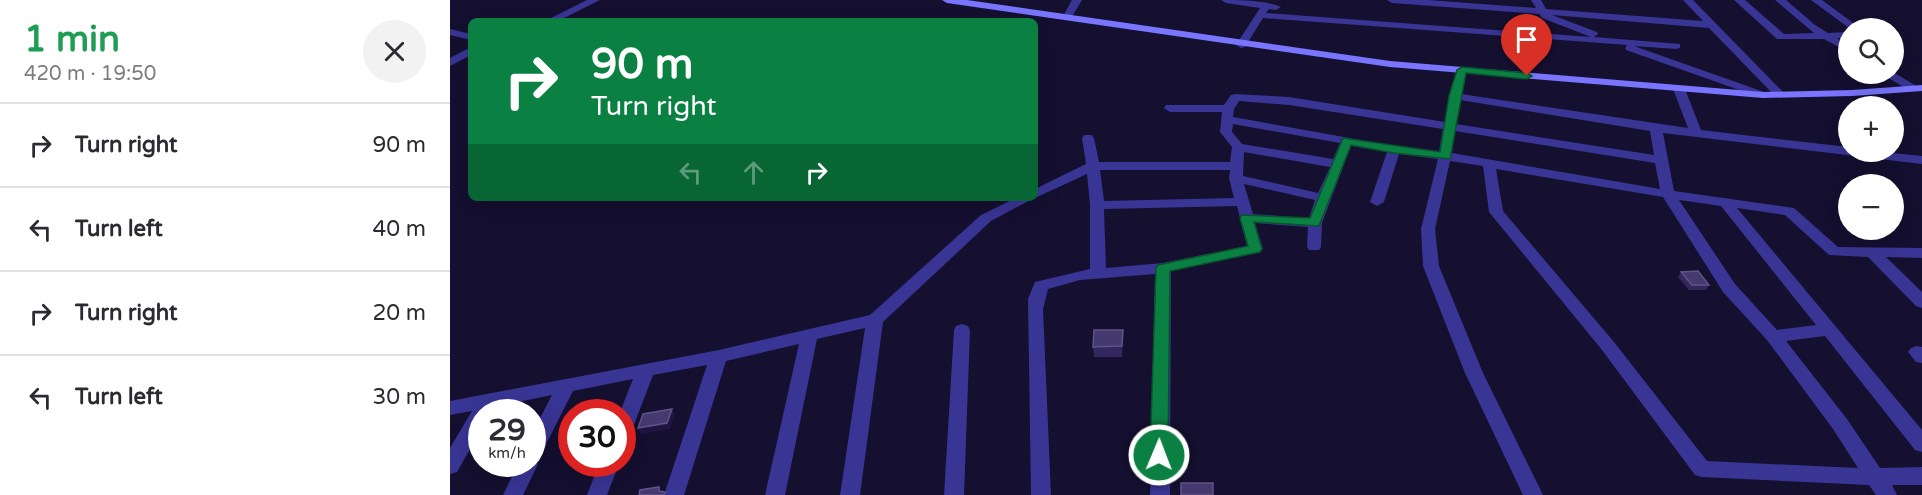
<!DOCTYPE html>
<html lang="en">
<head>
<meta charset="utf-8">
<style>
  :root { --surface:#fff; --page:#f2f2f3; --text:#2b2b33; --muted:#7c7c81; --line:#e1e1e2 }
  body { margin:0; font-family:"Varela Round",sans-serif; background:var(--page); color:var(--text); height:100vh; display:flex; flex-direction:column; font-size:22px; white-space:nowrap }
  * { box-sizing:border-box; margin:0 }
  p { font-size:20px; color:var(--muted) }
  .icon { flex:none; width:33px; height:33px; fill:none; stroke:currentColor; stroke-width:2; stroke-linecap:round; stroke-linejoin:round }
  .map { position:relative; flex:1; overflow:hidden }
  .details { display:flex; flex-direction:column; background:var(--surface); width:450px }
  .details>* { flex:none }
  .top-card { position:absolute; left:18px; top:18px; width:570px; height:183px; border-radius:9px; box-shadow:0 6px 24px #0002; background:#0b8043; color:#fff; overflow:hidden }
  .fabs { position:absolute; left:1388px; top:18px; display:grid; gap:12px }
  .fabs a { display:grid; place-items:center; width:66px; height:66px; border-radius:50%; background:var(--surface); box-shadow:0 6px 24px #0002; font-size:30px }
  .speed { position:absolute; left:18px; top:399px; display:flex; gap:12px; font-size:30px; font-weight:700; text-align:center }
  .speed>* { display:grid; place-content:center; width:78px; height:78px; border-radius:50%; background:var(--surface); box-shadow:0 6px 24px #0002; line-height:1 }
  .speed small { font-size:15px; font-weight:400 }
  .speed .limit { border:9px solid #d22; background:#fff; color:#111 }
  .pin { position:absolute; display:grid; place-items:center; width:51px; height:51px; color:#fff; margin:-62px -26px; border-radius:50% 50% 50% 0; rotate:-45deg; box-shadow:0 0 6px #0007 }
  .pin .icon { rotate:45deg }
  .me { position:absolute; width:66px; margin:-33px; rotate:1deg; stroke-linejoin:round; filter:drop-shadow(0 0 4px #0008) }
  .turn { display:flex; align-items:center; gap:21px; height:126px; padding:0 24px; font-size:27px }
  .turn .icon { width:78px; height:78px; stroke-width:2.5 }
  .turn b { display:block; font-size:42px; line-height:51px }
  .lanes { display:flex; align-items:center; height:57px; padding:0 24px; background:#0003; justify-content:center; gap:30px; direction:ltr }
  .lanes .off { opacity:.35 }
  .round { display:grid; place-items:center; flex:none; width:63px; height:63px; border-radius:32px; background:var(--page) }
  .overview { display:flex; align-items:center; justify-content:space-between; height:102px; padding:0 24px }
  h1 { font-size:36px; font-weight:700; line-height:45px; color:#1e9e55 }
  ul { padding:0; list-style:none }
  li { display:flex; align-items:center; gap:18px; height:84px; padding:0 24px; border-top:2px solid var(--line) }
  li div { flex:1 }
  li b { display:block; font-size:22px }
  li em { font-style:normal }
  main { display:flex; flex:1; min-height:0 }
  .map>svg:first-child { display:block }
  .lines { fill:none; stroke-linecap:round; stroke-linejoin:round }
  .street { fill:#393594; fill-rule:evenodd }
  .secondary { fill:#7975ff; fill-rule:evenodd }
  .wall { fill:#32275f }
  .shaded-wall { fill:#1f1545 }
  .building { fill:#453a70; stroke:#5e5487; stroke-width:1.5 }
  .route { fill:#0b8043; stroke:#07532c; stroke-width:1.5 }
</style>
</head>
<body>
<main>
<section class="details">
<div class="overview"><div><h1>1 min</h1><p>420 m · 19:50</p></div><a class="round"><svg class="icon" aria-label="close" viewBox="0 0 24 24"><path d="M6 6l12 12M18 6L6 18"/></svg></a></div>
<ul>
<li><svg class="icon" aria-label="right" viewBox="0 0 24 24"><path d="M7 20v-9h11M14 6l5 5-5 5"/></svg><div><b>Turn right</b></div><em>90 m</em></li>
<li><svg class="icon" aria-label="left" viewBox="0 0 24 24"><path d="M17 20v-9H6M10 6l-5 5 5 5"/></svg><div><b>Turn left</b></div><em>40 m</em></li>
<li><svg class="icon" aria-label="right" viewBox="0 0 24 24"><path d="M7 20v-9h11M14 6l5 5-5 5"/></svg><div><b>Turn right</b></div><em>20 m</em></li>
<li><svg class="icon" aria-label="left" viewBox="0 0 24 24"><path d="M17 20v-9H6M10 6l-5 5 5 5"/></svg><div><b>Turn left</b></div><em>30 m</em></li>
</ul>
</section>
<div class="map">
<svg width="1472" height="495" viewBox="0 0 1472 495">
  <rect width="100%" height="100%" fill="#150f30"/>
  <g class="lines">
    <g class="street">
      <path d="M 137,0 L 150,0 L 108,21 L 95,21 Z"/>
      <path d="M 622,0 L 632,0 L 620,20 L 614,20 L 612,18 Z"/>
      <path d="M 771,0 C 789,0 816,0 831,7 L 826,10 L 819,9 L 816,13 L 1141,37 L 1092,18 L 1089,14 L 942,3 L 937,0 L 978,0 L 1086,8 L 1081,0 L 1091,0 L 1096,9 L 1253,21 L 1233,0 L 1243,0 L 1335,94 L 1333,96 L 1325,96 L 1259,28 L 1102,15 L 1147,32 L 1148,34 L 1144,37 L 1230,44 L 1230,48 L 1226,49 L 1184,46 L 1317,93 L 1317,97 L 1309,97 L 1176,50 L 1175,48 L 1177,45 L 813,18 L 795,47 L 791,48 L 786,45 L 810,8 L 776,3 Z"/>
      <path d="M 1284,0 L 1295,0 L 1334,34 L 1364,33 L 1325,0 L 1336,0 L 1365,25 L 1378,33 L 1398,32 L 1398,38 L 1387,38 L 1398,45 L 1398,52 L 1374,39 L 1327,39 Z"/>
      <path d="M 1361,0 L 1372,0 L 1410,28 L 1399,28 Z"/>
      <path d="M 0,29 L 21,34 L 21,40 L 0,35 Z"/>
      <path d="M 21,47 L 21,55 L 0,66 L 0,58 Z"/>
      <path d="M 1012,67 L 1017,70 L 1011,94 L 1238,128 L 1223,89 L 1229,86 L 1235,89 L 1251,130 L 1398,147 L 1398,152 L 1432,152 L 1472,156 L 1472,164 L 1213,133 L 1224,191 L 1344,208 L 1388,247 L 1472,248 L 1472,258 L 1436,257 L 1472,292 L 1472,308 L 1466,306 L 1418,257 L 1379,255 L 1335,215 L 1287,208 L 1472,430 L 1472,452 L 1465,450 L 1375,336 L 1336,341 L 1397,419 L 1430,468 L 1472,467 L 1472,485 L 1442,485 L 1447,495 L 1426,495 L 1419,485 L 1252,477 L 1245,475 L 1152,350 L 1039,212 L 1033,166 L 1000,161 L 985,229 L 989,266 L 1033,373 L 1093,495 L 1073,495 L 1015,373 L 973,266 L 971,229 L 988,159 L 949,154 L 934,202 L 927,206 L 920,202 L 937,152 L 901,146 L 872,223 L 871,247 L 869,250 L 859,250 L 857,247 L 858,227 L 805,223 L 813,249 L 810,252 L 721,271 L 720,495 L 700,495 L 705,274 L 630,280 L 598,289 L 593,309 L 601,495 L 581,495 L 578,299 L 585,282 L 640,269 L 640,205 L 637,174 L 585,198 L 585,189 L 636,164 L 632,138 L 634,135 L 642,135 L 644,138 L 649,162 L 780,162 L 782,147 L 770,132 L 772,112 L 720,112 L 714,108 L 716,105 L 774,105 L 781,95 L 785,94 L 839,97 L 995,122 L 1007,70 ZM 1010,100 L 1200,131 L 1204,155 L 1006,124 ZM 789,101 L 839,105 L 993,129 L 989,151 L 944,146 L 783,117 L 784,109 ZM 783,124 L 890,143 L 883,159 L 792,144 L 782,132 ZM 1005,131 L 1205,163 L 1210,189 L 1002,153 ZM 794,152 L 880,167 L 868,193 L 793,176 ZM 1046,169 L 1213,197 L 1273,292 L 1317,340 L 1383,429 L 1408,468 L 1257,461 L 1164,342 L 1053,211 ZM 650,170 L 780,170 L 779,178 L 784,198 L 654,201 ZM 794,184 L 865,200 L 859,218 L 803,214 ZM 1229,200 L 1271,206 L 1366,325 L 1327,330 L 1285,284 ZM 787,206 L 797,246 L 713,263 L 656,268 L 654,209 Z"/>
      <path d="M 1443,72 L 1468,87 L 1468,91 L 1460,91 L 1432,74 Z"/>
      <path d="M 566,198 L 584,198 L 541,221 L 433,322 L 410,495 L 390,495 L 415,328 L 367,339 L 335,495 L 315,495 L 349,344 L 276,361 L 234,495 L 214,495 L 257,365 L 203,375 L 182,430 L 179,435 L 172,438 L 172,412 L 170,412 L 183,379 L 123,391 L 87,462 L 88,464 L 73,495 L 53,495 L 68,464 L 82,464 L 82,434 L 102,395 L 43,407 L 40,412 L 32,412 L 32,428 L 7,472 L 0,474 L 0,448 L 22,411 L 0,415 L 0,401 L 269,350 L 420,315 L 531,215 Z"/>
      <path d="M 512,324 L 518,326 L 520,330 L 514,495 L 494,495 L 504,330 L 506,326 Z"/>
      <path d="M 1467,346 L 1472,347 L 1472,363 L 1466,362 L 1458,352 L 1461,348 Z"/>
      <path d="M 149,464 L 169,464 L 157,495 L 137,495 Z"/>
    </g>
    <path class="secondary" d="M 492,0 L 517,0 L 940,61 L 1313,92 L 1402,90 L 1472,85 L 1472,91 L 1402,96 L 1313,98 L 940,67 L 497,3 Z"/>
  </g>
  <g class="wall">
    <path d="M 1231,272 L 1259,285 L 1256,290 L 1239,290 L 1228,277 Z"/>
    <path d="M 673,330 L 673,340 L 672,357 L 644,357 L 643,347 Z"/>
  </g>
  <g class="shaded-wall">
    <path d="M 151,403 L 155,409 L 153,412 L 147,412 Z"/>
    <path d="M 222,409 L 225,414 L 220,429 L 191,434 L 188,428 Z"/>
  </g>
  <g class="building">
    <path d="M 1248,271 L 1259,285 L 1242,285 L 1231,272 Z"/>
    <path d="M 644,330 L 673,330 L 672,346 L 643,347 Z"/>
    <path d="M 151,403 L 147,412 L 130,412 L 133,406 Z"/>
    <path d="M 222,409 L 217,423 L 188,428 L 193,414 Z"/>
    <rect x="731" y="483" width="32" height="12"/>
    <path d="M 209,487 L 209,491 L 215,492 L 214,495 L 189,495 L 190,490 Z"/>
  </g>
  <path class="route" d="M 1012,67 L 1077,73 L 1082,76 L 1077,79 L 1016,73 L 1000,159 L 944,153 L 901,145 L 869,226 L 804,222 L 812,249 L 810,252 L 720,271 L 718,455 L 716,460 L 709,463 L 703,460 L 700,455 L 706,268 L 708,265 L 798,246 L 790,218 L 792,215 L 860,218 L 893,138 L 990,152 L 999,96 L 1007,70 Z"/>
</svg>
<div class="fabs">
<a><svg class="icon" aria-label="search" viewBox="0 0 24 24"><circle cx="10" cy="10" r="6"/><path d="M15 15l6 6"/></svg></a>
<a>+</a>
<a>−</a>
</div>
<div class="speed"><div>29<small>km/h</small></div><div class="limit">30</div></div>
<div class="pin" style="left:1077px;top:76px;background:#d93025"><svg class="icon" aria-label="arrive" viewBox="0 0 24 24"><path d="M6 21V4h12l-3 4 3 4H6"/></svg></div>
<svg class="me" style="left:709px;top:455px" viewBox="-20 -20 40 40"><circle r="17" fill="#0b8043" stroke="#fff" stroke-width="3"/><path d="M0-11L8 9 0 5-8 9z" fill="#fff"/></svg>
<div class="top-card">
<div class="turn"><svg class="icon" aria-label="right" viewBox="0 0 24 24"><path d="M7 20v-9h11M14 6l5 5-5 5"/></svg><div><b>90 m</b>Turn right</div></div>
<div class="lanes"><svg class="icon off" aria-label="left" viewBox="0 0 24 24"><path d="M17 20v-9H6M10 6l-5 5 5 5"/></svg><svg class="icon off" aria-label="ahead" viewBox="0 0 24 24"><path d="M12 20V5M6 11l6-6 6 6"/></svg><svg class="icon" aria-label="right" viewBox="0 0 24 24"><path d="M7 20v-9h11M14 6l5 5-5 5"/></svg></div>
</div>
</div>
</main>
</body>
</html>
